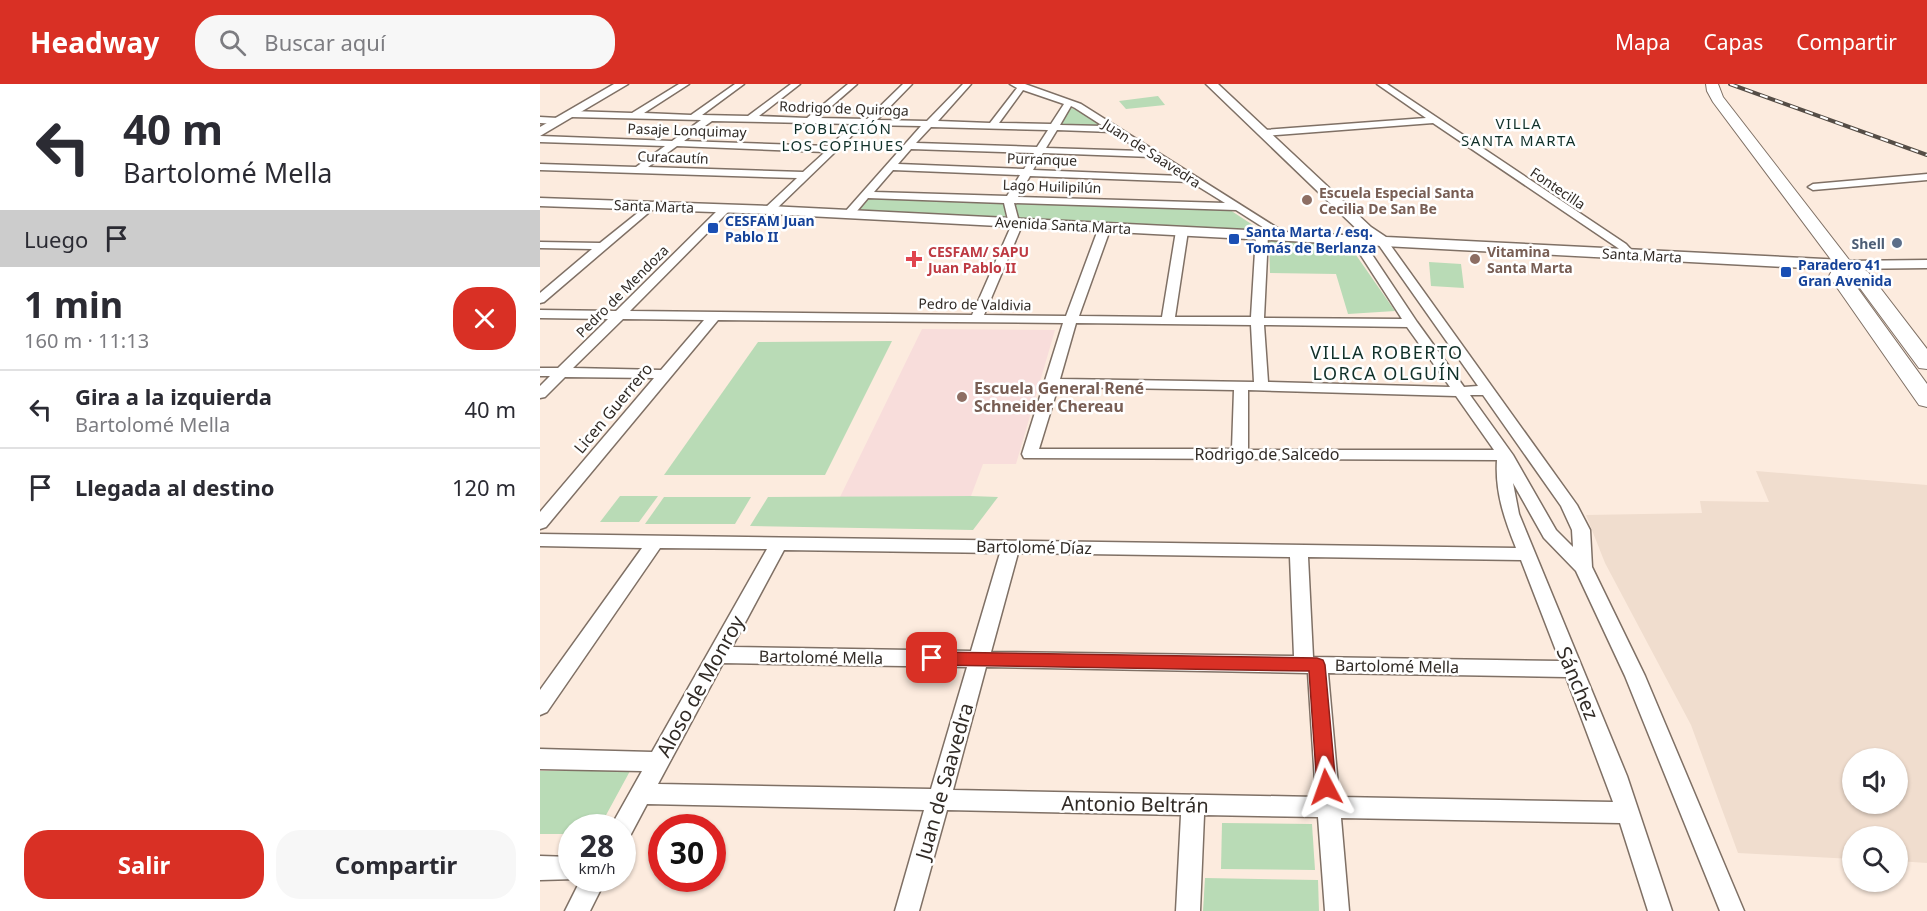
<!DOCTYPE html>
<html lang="es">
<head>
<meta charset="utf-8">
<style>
  :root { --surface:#fff; --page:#f7f7f7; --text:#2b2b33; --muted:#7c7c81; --line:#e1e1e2; --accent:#d93025 }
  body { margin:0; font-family:"Noto Sans",sans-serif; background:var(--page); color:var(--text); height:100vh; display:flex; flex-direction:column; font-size:22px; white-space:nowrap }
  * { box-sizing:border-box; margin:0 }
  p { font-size:20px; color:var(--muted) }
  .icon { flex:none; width:33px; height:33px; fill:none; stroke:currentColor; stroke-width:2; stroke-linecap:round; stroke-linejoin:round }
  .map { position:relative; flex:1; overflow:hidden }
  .drawer { display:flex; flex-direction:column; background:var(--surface); width:540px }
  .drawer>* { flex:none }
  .hud { background:#fff; color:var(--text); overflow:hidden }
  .fabs { position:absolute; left:1302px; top:664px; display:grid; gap:12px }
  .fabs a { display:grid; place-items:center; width:66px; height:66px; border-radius:50%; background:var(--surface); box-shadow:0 2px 4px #0004; font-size:30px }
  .speed { position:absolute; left:18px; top:730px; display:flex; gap:12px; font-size:30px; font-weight:700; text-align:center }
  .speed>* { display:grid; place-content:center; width:78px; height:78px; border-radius:50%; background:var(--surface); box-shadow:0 2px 4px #0004; line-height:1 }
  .speed small { font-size:15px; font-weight:400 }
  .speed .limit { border:9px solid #d22; background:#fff; color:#111 }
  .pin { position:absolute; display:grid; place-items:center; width:51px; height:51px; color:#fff; margin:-26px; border-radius:12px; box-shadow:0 3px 9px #0006 }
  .me { position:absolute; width:66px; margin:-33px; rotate:356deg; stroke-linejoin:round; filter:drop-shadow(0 0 4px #0008) }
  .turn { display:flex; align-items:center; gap:21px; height:126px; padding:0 24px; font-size:27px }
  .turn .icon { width:78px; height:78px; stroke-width:2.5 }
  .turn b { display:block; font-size:42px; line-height:51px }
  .then { display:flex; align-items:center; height:57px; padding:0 24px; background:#0003; gap:12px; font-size:22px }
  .round { display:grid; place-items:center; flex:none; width:63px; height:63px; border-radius:24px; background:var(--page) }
  .overview { display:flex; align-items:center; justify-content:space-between; height:102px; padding:0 24px }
  h1 { font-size:36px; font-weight:700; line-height:45px }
  .primary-button { display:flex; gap:12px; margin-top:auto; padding:12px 24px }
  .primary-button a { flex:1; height:69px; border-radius:24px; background:var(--accent); color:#fff; font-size:24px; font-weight:700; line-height:69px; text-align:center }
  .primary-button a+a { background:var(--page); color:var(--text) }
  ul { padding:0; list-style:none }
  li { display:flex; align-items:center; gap:18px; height:78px; padding:0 24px; border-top:2px solid var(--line) }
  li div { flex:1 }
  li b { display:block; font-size:22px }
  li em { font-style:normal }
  header { display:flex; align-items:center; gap:36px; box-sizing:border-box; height:84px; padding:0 30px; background:var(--accent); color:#fff }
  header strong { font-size:28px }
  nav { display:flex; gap:33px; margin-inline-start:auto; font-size:21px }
  .search { width:420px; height:54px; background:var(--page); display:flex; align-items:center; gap:15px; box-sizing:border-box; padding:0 21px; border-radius:24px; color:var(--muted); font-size:22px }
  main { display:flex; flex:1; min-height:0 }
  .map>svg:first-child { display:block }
  .industrial { fill:#f0ddce; fill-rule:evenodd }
  .education { fill:#f8dddb }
  .green { fill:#b9dbb6 }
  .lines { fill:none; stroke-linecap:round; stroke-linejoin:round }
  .street-casing { stroke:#7f7065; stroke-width:3 }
  .secondary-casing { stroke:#7f7065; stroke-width:3 }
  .primary-casing { stroke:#7f7065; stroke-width:2 }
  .street { fill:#fff; fill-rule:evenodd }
  .secondary { fill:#fff; fill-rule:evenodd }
  .primary { fill:#fff; fill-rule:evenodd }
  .rail-casing { stroke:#554d46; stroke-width:4 }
  .rail { stroke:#fff; stroke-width:2; stroke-dasharray:8; stroke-linecap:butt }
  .route { fill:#d93025; stroke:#8d1f18; stroke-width:1.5 }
  .education-dot { fill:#8d6e63; stroke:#fff; stroke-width:2 }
  .transit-dot { fill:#1a4fb4; stroke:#fff; stroke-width:2 }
  .service-dot { fill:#5c6f8a; stroke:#fff; stroke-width:2 }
  .health-dot { fill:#e0444e; stroke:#fff; stroke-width:2 }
  .labels { text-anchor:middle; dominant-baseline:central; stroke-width:5; stroke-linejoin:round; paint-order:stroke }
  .far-street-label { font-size:14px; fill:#312b26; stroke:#fff }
  .far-education-label { font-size:14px; font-weight:bold; fill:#785e54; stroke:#fff; text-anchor:start }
  .far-transit-label { font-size:14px; font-weight:bold; fill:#164399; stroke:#fff; text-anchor:start }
  .far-service-label { font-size:14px; font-weight:bold; fill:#4e5e75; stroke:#fff; text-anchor:end }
  .far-health-label { font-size:14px; font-weight:bold; fill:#be3a42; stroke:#fff; text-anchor:start }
  .far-neighbourhood-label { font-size:15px; letter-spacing:1.5px; fill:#103029; stroke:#fff }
  .education-label { font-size:16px; font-weight:bold; fill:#785e54; stroke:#fff; text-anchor:start }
  .street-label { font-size:16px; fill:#312b26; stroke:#fff }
  .neighbourhood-label { font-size:18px; letter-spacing:1.5px; fill:#103029; stroke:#fff }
  .near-street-label { font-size:20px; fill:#312b26; stroke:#fff }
</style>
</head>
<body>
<header>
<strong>Headway</strong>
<div class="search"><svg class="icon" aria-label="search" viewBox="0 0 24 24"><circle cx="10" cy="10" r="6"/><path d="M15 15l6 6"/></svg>Buscar aquí</div>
<nav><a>Mapa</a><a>Capas</a><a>Compartir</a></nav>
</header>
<main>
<section class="drawer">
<div class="hud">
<div class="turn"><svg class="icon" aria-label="left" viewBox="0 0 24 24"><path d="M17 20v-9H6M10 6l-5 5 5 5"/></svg><div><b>40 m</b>Bartolomé Mella</div></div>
<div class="then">Luego<svg class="icon" aria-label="arrive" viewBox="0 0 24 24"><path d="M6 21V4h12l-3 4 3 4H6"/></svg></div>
</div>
<div class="overview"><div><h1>1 min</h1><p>160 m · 11:13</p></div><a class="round" style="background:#d93025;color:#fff"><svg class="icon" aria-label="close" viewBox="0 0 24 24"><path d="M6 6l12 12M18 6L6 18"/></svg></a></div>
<ul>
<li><svg class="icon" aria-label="left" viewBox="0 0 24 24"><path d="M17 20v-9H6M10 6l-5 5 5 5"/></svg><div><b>Gira a la izquierda</b><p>Bartolomé Mella</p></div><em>40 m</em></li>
<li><svg class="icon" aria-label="arrive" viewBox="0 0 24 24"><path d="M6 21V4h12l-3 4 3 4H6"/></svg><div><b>Llegada al destino</b></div><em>120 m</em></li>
</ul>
<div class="primary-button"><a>Salir</a><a>Compartir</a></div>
</section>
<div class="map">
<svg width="1387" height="827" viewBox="0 0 1387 827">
  <rect width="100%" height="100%" fill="#fcebde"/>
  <path class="industrial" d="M 1216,387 L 1387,401 L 1387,779 L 1358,777 L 1358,753 L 1312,753 L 1312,775 L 1198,769 L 1151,641 L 1065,479 L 1046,431 L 1162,429 L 1160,417 L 1229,418 ZM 1312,675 L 1358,675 L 1358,720 L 1312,720 Z"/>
  <path class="education" d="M 382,245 L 515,246 L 476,380 L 443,380 L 431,412 L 300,413 Z"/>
  <g class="green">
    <path d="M 618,12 L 625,21 L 586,25 L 579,17 Z"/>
    <path d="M 530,23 L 568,43 L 520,42 Z"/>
    <path d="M 328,114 L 464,119 L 466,135 L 316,127 Z"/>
    <path d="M 476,118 L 690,126 L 722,147 L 479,137 L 472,120 Z"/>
    <path d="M 729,156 L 809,161 L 855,227 L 808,230 L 796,190 L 730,189 Z"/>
    <path d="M 889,178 L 921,180 L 924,204 L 891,202 Z"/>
    <path d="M 352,257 L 285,391 L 124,391 L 218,258 Z"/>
    <path d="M 80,412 L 118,412 L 99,438 L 60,438 Z"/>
    <path d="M 431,412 L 458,413 L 433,446 L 210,442 L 228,413 Z"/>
    <path d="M 124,413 L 211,413 L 195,440 L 105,440 Z"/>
    <path d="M 90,687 L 59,744 L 32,744 L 31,750 L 0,750 L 0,687 Z"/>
    <path d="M 682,739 L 772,740 L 775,786 L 681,785 Z"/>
    <path d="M 665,794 L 778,796 L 779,827 L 663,827 Z"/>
  </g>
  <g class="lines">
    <g class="street-casing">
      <g id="street">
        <path d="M 139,0 L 149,0 L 104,29 L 151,31 L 195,0 L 204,0 L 162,31 L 208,32 L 251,0 L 260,0 L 219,32 L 267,34 L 308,0 L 317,0 L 278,34 L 327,35 L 363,0 L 372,0 L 337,36 L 387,37 L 423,0 L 431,0 L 398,37 L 450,39 L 477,4 L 470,0 L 485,0 L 541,20 L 750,152 L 744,155 L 740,154 L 696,126 L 474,119 L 478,134 L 483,139 L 444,231 L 526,232 L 559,143 L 565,140 L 571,143 L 539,232 L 622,233 L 636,147 L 642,144 L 648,147 L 635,233 L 711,233 L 716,151 L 722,148 L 728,151 L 724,234 L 862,235 L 811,156 L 817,153 L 821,154 L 877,238 L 924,303 L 938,302 L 836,157 L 838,155 L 846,155 L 1037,421 L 1050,446 L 1052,483 L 1105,592 L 1204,827 L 1180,827 L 1085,592 L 1036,487 L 1004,454 L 973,399 L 979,430 L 1087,692 L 1132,827 L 1108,827 L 1080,739 L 801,734 L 809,827 L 785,827 L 778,733 L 664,731 L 660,827 L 636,827 L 641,731 L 407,726 L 379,827 L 355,827 L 384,726 L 107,720 L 90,752 L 82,755 L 82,744 L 70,744 L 102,687 L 0,685 L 0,665 L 112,668 L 227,465 L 120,464 L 7,628 L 0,631 L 0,606 L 102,464 L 0,462 L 0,450 L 976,464 C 964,434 955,408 957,376 L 484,374 L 482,370 L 523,239 L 178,236 L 6,443 L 0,445 L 0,428 L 114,294 L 25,293 L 5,313 L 0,314 L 0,302 L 10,292 L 0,292 L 0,284 L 18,284 L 68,235 L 0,234 L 0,226 L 76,227 L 181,123 L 189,123 L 189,127 L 90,227 L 432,231 L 472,140 L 468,136 L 464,119 L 328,114 L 312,133 L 304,133 L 304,129 L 381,42 L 323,41 L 233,128 L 229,129 L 224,126 L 225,124 L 257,94 L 0,86 L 0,80 L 96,83 L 125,62 L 0,58 L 0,52 L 132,57 L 161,36 L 31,33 L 27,30 L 31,27 L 92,29 ZM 483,6 L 524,20 L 511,40 L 459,39 ZM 531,22 L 535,24 L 563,42 L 520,41 ZM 172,37 L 313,40 L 290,62 L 144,57 ZM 391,43 L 508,46 L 497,63 L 376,59 ZM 517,46 L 572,48 L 602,67 L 506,64 ZM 137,62 L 285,68 L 263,88 L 108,83 ZM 371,65 L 494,69 L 484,85 L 358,80 ZM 503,69 L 612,73 L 641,92 L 493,86 ZM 353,86 L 480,91 L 467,112 L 334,108 ZM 490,92 L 651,98 L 685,119 L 478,113 ZM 83,235 L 164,236 L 121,286 L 33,284 ZM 536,239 L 711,241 L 714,298 L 520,295 ZM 724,241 L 867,243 L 910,303 L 728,298 ZM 518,303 L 694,306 L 692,365 L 499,365 ZM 708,306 L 916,312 L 954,366 L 708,366 ZM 930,311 L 943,311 L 1021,422 L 1032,446 L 1033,463 L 1016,446 L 973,371 ZM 244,466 L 460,469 L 431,567 L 192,563 ZM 478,469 L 750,473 L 754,572 L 451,568 ZM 768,473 L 981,476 L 1020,577 L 773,573 ZM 183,579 L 427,583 L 391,705 L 118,700 ZM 446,583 L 768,589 L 776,713 L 413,706 ZM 788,589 L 1026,593 L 1073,718 L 799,713 Z"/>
        <path d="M 837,0 L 847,0 L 1086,160 L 1096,171 L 1094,173 L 1086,173 L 1078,164 L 893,39 L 724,52 L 719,49 L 724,46 L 886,34 Z"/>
        <path d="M 0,33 L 18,34 L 22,37 L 18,40 L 0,39 Z"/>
        <path d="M 1387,90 L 1387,96 L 1273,106 L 1268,103 L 1273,100 Z"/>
        <path d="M 110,119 L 114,120 L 114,124 L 4,218 L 0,219 L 0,209 L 52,165 L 0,164 L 0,158 L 60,159 Z"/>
        <path d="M 1387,176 L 1387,184 L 1304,185 L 1298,181 L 1304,177 Z"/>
        <path d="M 0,772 L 32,773 L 32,795 L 36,795 L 0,796 Z"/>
        <path d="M 41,795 L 66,795 L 50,827 L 25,827 Z"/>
      </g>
    </g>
    <g class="secondary-casing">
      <g id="secondary">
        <path d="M 74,0 L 88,0 L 0,52 L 0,43 Z"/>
        <path d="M 666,0 L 678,0 L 831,143 L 846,153 L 1304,176 L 1312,181 L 1304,186 L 229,130 L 0,122 L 0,114 L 229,122 L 824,152 Z"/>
      </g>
    </g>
    <g class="primary-casing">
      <path id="primary" d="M 1166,0 L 1178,0 L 1183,13 L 1310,177 L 1328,188 L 1387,265 L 1387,285 L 1379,284 L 1314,196 L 1308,191 L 1387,300 L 1387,323 L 1379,321 L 1289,192 L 1295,181 L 1173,18 L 1167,7 Z"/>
    </g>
    <use href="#street" class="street"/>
    <use href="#secondary" class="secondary"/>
    <use href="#primary" class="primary"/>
    <g class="rail-casing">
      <path id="rail" d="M 1190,0 L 1387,71"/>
    </g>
    <use href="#rail" class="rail"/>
  </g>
  <path class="route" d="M 392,568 L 777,574 L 783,576 L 785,581 L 796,703 L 793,709 L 786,711 L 780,709 L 777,703 L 769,587 L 392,581 L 386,579 L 383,574 L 386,570 Z"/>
  <g class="education-dot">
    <circle cx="767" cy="116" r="6"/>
    <circle cx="935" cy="175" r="6"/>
    <circle cx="422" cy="313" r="6"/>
  </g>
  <g class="transit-dot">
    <rect x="167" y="138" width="12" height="12" rx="3"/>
    <rect x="688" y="149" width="12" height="12" rx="3"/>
    <rect x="1240" y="182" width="12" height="12" rx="3"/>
  </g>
  <circle class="service-dot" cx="1357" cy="159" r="6"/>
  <path class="health-dot" d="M371 166h6v6h6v6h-6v6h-6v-6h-6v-6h6z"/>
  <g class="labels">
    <g class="far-street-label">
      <text transform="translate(304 24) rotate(2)">Rodrigo de Quiroga</text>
      <text transform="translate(147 46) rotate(2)">Pasaje Lonquimay</text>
      <text transform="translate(612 69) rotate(33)">Juan de Saavedra</text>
      <text transform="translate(133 73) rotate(2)">Curacautín</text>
      <text transform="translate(502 75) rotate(2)">Purranque</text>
      <text transform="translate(512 102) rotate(2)">Lago Huilipilún</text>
      <text transform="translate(1018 104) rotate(34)">Fontecilla</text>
      <text transform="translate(114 122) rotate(2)">Santa Marta</text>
      <text transform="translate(523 141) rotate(3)">Avenida Santa Marta</text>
      <text transform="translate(1102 171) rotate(3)">Santa Marta</text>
      <text transform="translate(82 207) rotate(-45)">Pedro de Mendoza</text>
      <text transform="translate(435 220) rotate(1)">Pedro de Valdivia</text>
    </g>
    <g class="far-education-label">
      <text x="779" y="108">Escuela Especial Santa<tspan x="779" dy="16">Cecilia De San Be</tspan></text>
      <text x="947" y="167">Vitamina<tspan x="947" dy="16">Santa Marta</tspan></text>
    </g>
    <g class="far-transit-label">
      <text x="185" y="136">CESFAM Juan<tspan x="185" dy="16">Pablo II</tspan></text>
      <text x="706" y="147">Santa Marta / esq.<tspan x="706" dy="16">Tomás de Berlanza</tspan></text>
      <text x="1258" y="180">Paradero 41<tspan x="1258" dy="16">Gran Avenida</tspan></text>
    </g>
    <g class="far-service-label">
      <text x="1345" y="159">Shell</text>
    </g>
    <g class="far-health-label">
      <text x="388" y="167">CESFAM/ SAPU<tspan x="388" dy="16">Juan Pablo II</tspan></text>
    </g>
    <g class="far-neighbourhood-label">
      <text x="979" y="39">VILLA<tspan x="979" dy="17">SANTA MARTA</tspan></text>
      <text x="303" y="44">POBLACIÓN<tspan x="303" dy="17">LOS COPIHUES</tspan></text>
    </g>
    <g class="education-label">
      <text x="434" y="304">Escuela General René<tspan x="434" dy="18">Schneider Chereau</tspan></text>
    </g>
    <g class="street-label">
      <text transform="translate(73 324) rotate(-50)">Licen Guerrero</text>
      <text x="727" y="370">Rodrigo de Salcedo</text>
      <text transform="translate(494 463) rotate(1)">Bartolomé Díaz</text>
      <text transform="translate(281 573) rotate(1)">Bartolomé Mella</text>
      <text transform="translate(857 582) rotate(1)">Bartolomé Mella</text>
    </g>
    <g class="neighbourhood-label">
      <text x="847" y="268">VILLA ROBERTO<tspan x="847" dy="21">LORCA OLGUÍN</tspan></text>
    </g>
    <g class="near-street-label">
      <text transform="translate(1038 599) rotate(67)">Sánchez</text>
      <text transform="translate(160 602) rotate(-61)">Aloso de Monroy</text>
      <text transform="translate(404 697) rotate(-74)">Juan de Saavedra</text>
      <text transform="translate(595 720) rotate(1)">Antonio Beltrán</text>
    </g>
  </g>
</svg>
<div class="fabs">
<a><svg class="icon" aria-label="sound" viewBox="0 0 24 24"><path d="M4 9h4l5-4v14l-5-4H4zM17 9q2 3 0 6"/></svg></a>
<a><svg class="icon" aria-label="search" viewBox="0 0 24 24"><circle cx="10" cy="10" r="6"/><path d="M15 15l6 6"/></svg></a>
</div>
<div class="speed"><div>28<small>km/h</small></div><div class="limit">30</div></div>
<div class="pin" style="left:392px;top:574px;background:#d93025"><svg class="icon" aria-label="arrive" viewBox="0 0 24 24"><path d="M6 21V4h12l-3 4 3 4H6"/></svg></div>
<svg class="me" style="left:786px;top:703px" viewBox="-20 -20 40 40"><path d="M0-17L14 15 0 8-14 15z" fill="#d93025" stroke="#fff" stroke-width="4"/></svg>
</div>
</main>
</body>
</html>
